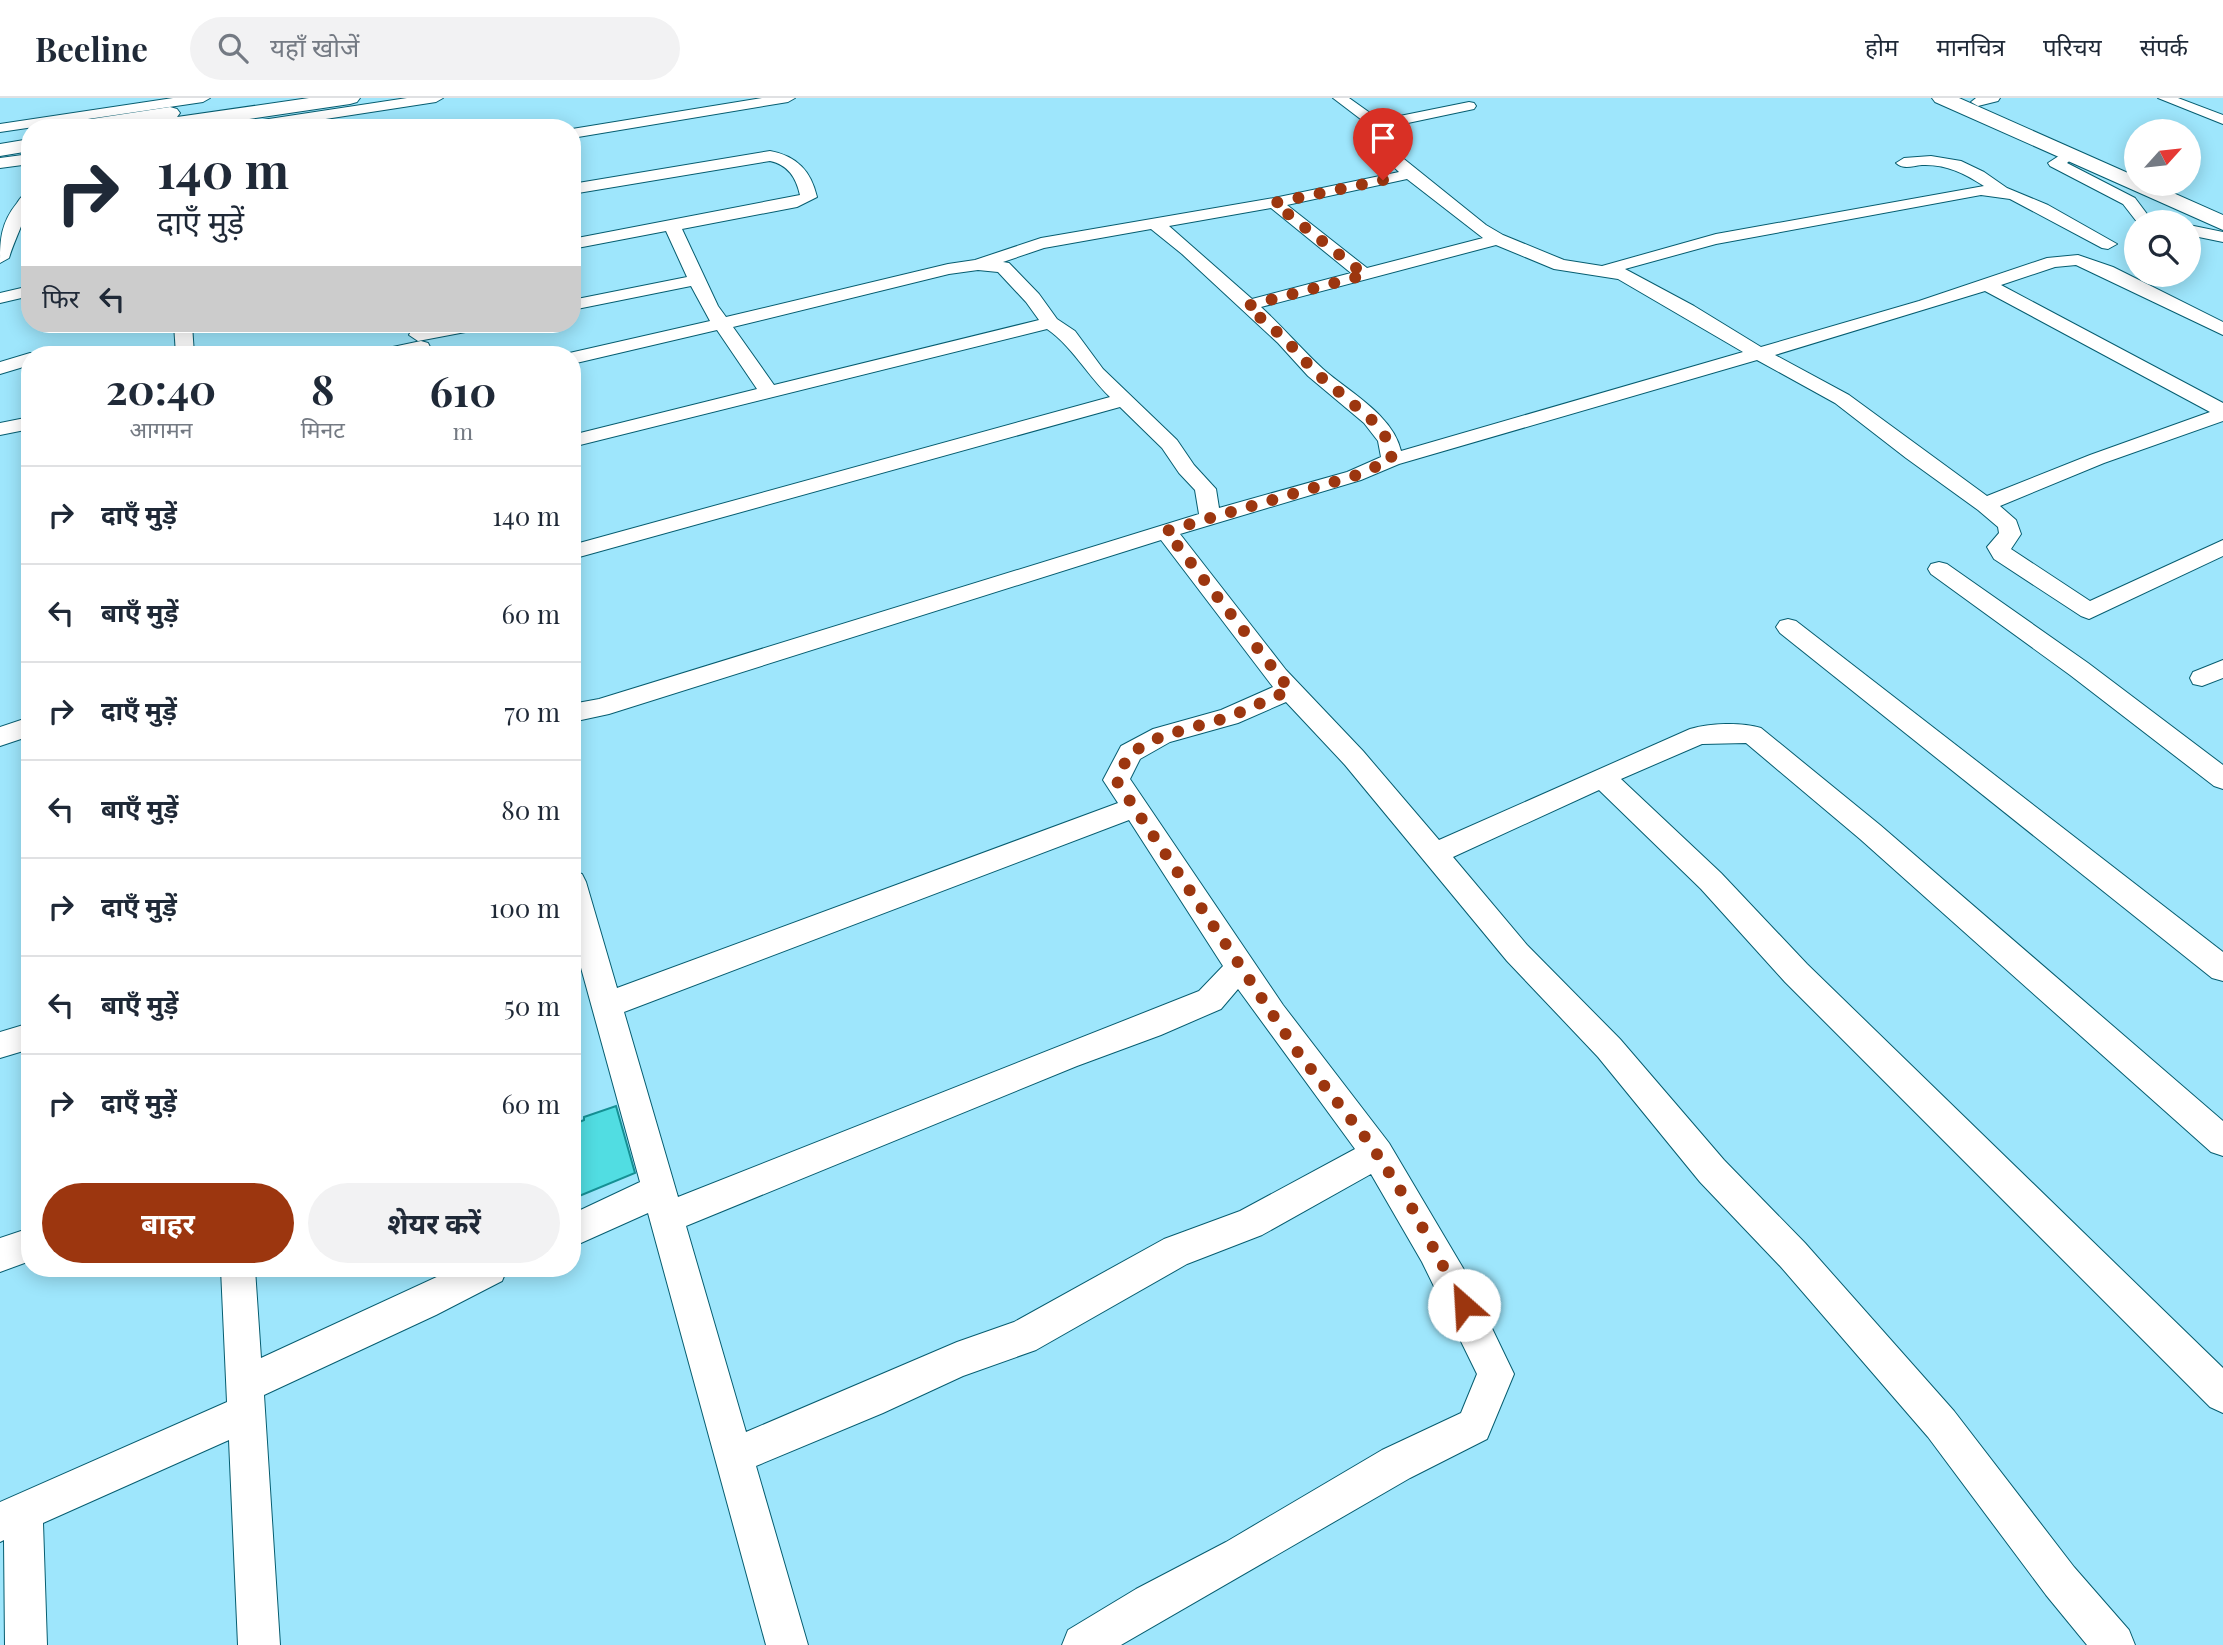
<!DOCTYPE html>
<html lang="hi">
<head>
<meta charset="utf-8">
<style>
  :root { --surface:#fff; --page:#f2f2f3; --text:#1f2937; --muted:#747a83; --line:#e0e1e3; --accent:#9c360f }
  body { margin:0; font-family:"Playfair Display","Noto Sans Devanagari",serif; background:var(--page); color:var(--text); height:100vh; display:flex; flex-direction:column; font-size:26px; white-space:nowrap }
  * { box-sizing:border-box; margin:0 }
  p { font-size:23px; color:var(--muted) }
  .icon { flex:none; width:38px; height:38px; fill:none; stroke:currentColor; stroke-width:2; stroke-linecap:round; stroke-linejoin:round }
  .map { position:relative; flex:1; overflow:hidden }
  .panel { position:absolute; left:21px; top:248px; width:560px; height:931px; display:flex; flex-direction:column; background:var(--surface); border-radius:28px; box-shadow:0 4px 18px #0003 }
  .panel>* { flex:none }
  .banner { position:absolute; left:21px; top:21px; width:560px; height:214px; border-radius:28px; box-shadow:0 4px 18px #0003; background:#fff; color:var(--text); overflow:hidden }
  .needle { width:46px; rotate:63deg }
  .controls { position:absolute; left:2124px; top:21px; display:grid; gap:14px }
  .controls a { display:grid; place-items:center; width:77px; height:77px; border-radius:50%; background:var(--surface); box-shadow:0 4px 18px #0003; font-size:35px }
  .pin { position:absolute; display:grid; place-items:center; width:60px; height:60px; color:#fff; margin:-72px -30px; border-radius:50% 50% 50% 0; rotate:-45deg; box-shadow:0 0 7px #0007 }
  .pin .icon { rotate:45deg }
  .me { position:absolute; width:77px; margin:-38px; rotate:334deg; stroke-linejoin:round; filter:drop-shadow(0 0 5px #0008) }
  .turn { display:flex; align-items:center; gap:24px; height:147px; padding:0 21px; font-size:32px }
  .turn .icon { width:91px; height:91px; stroke-width:2.5 }
  .turn b { display:block; font-size:49px; line-height:60px }
  .then { display:flex; align-items:center; height:66px; padding:0 21px; background:#0003; gap:14px; font-size:26px }
  .eta { display:flex; justify-content:space-evenly; align-items:center; height:119px; text-align:center }
  .eta b { font-size:42px; font-weight:700; line-height:49px }
  .action { display:flex; gap:14px; margin-top:auto; padding:14px 21px }
  .action a { flex:1; height:80px; border-radius:42px; background:var(--accent); color:#fff; font-size:28px; font-weight:700; line-height:80px; text-align:center }
  .action a+a { background:var(--page); color:var(--text) }
  ul { padding:0; list-style:none }
  li { display:flex; align-items:center; gap:21px; height:98px; padding:0 21px; border-top:2px solid var(--line) }
  li div { flex:1 }
  li b { display:block; font-size:26px }
  li em { font-style:normal }
  header { display:flex; align-items:center; gap:42px; box-sizing:border-box; height:98px; padding:0 35px; background:var(--surface); border-bottom:2px solid var(--line) }
  header strong { font-size:33px }
  nav { display:flex; gap:38px; margin-inline-start:auto; font-size:24px }
  .search { width:490px; height:63px; background:var(--page); display:flex; align-items:center; gap:18px; box-sizing:border-box; padding:0 24px; border-radius:38px; color:var(--muted); font-size:26px }
  .map>svg:first-child { display:block }
  .building { fill:#51dde2; stroke:#159094; stroke-width:2 }
  .lines { fill:none; stroke-linecap:round; stroke-linejoin:round }
  .street-casing { stroke:#065d70; stroke-width:2 }
  .secondary-casing { stroke:#065d70; stroke-width:2 }
  .street { fill:#fff; fill-rule:evenodd }
  .secondary { fill:#fff; fill-rule:evenodd }
  .route { stroke:#9c360f; stroke-width:12; stroke-dasharray:0 21.6 }
</style>
</head>
<body>
<header>
<strong>Beeline</strong>
<div class="search"><svg class="icon" aria-label="search" viewBox="0 0 24 24"><circle cx="10" cy="10" r="6"/><path d="M15 15l6 6"/></svg>यहाँ खोजें</div>
<nav><a>होम</a><a>मानचित्र</a><a>परिचय</a><a>संपर्क</a></nav>
</header>
<div class="map">
<svg width="2223" height="1547" viewBox="0 0 2223 1547">
  <rect width="100%" height="100%" fill="#9ee6fc"/>
  <path class="building" d="M 616,1008 L 635,1075 L 572,1101 L 572,1027 L 584,1022 L 584,1019 Z"/>
  <g class="lines">
    <g class="street-casing">
      <g id="street">
        <path d="M 173,0 L 210,0 L 203,4 L 0,34 L 0,26 Z"/>
        <path d="M 407,0 L 443,0 L 436,4 L 267,30 L 229,30 L 236,26 Z"/>
        <path d="M 762,0 L 795,0 L 788,4 L 572,40 L 572,31 Z"/>
        <path d="M 1333,0 L 1349,0 L 1380,22 L 1469,4 L 1474,5 L 1476,8 L 1474,11 L 1389,29 L 1387,38 L 1394,53 L 1486,127 L 1503,137 L 1564,162 L 1602,168 L 1716,136 L 1984,88 C 1964,75 1946,66 1922,67 C 1912,68 1904,72 1896,65 L 1904,60 L 1931,58 L 1961,63 L 1984,74 L 2007,90 L 2048,107 L 2117,146 L 2108,151 L 2102,150 L 2010,101 L 1981,97 L 1716,146 L 1625,171 L 1694,208 L 1761,249 L 1919,203 L 2047,160 L 2078,157 L 2113,169 L 2223,224 L 2223,237 L 2076,167 L 2055,169 L 2001,187 L 2223,305 L 2223,323 L 2104,365 L 2000,408 L 2016,422 L 2021,436 L 2011,451 L 2090,503 L 2223,442 L 2223,458 L 2089,521 L 2081,518 L 1994,461 L 1987,449 L 1999,435 L 1998,429 L 1978,412 L 1906,360 L 1835,305 L 1757,262 L 1399,366 L 1361,382 L 1180,436 L 1286,572 L 1363,653 L 1439,742 L 1690,631 C 1710,625 1741,624 1761,630 L 1880,727 L 2223,1023 L 2223,1058 L 2211,1054 L 1860,741 L 1746,645 L 1702,646 L 1621,681 L 1721,775 L 1807,866 L 2223,1270 L 2223,1315 L 2210,1309 L 1785,884 L 1701,791 L 1599,692 L 1453,759 L 1527,847 L 1620,941 L 1724,1062 L 1805,1145 L 1954,1313 L 2074,1469 L 2129,1532 L 2135,1547 L 2087,1547 L 2046,1497 L 1928,1339 L 1781,1169 L 1700,1084 L 1598,959 L 1507,863 L 1345,667 L 1286,604 L 1238,625 L 1170,644 L 1140,661 L 1130,681 L 1283,907 L 1389,1045 L 1463,1170 L 1514,1276 L 1487,1341 L 1410,1380 L 1121,1547 L 1062,1547 L 1068,1532 L 1136,1491 L 1226,1444 L 1382,1352 L 1461,1315 L 1477,1276 L 1422,1164 L 1371,1076 L 1262,1137 L 1187,1166 L 1036,1252 L 963,1278 L 883,1315 L 756,1368 L 808,1547 L 766,1547 L 648,1115 L 572,1149 L 572,1116 L 640,1084 L 572,837 L 572,773 L 582,776 L 586,784 L 617,890 L 1118,705 L 1103,682 L 1121,648 L 1153,631 L 1221,612 L 1273,589 L 1161,442 L 609,616 L 572,624 L 572,606 L 599,601 L 1199,416 L 1195,392 L 1179,375 L 1162,350 L 1120,309 L 572,461 L 572,447 L 1110,299 C 1088,278 1071,247 1047,231 L 572,349 L 572,337 L 757,291 L 717,232 L 572,266 L 572,257 L 565,256 L 710,223 L 691,188 L 572,212 L 572,202 L 687,179 L 666,133 L 572,151 L 572,141 L 800,97 C 796,79 788,67 770,63 L 572,96 L 572,86 L 770,53 C 797,58 811,73 817,99 L 797,109 L 682,131 L 718,208 L 726,219 L 948,166 L 975,162 L 1041,140 L 1274,100 L 1399,74 L 1382,58 L 1371,38 L 1375,32 ZM 1407,81 L 1483,140 L 1367,170 L 1287,107 ZM 1271,110 L 1351,175 L 1252,201 L 1169,128 ZM 1151,131 L 1182,156 L 1278,245 L 1308,278 L 1364,325 L 1378,343 L 1381,359 L 1347,374 L 1219,410 L 1216,391 L 1194,367 L 1177,342 L 1103,271 L 1075,233 L 1057,221 L 1039,196 L 1009,165 L 1003,164 L 1044,150 ZM 1496,147 L 1554,171 L 1618,181 L 1743,254 L 1401,353 C 1393,317 1349,294 1323,271 C 1302,252 1283,229 1261,209 ZM 978,172 L 998,174 L 1026,204 L 1039,222 L 774,287 L 733,229 L 949,176 ZM 1985,193 L 2210,314 L 2090,357 L 1987,398 L 1849,297 L 1775,257 ZM 1129,722 L 1223,868 L 1199,893 L 678,1099 L 624,914 ZM 1238,891 L 1355,1051 L 1240,1113 L 1164,1141 L 1014,1224 L 957,1244 L 746,1334 L 686,1128 L 1077,968 L 1161,937 L 1221,911 Z"/>
        <path d="M 1976,0 L 2000,0 L 1998,3 L 1978,8 L 1971,4 Z"/>
        <path d="M 2158,0 L 2178,0 L 2223,17 L 2223,26 Z"/>
        <path d="M 2068,52 L 2076,57 L 2067,65 L 2135,100 L 2153,124 L 2137,124 L 2123,106 L 2050,68 L 2048,65 Z"/>
        <path d="M 30,56 L 30,66 L 0,70 L 0,60 Z"/>
        <path d="M 30,94 C 30,113 15,140 9,160 L 0,165 C 0,141 1,125 17,105 C 21,99 23,96 30,94 Z"/>
        <path d="M 2189,127 L 2223,134 L 2223,144 L 2189,137 Z"/>
        <path d="M 30,188 L 30,198 L 0,205 L 0,195 Z"/>
        <path d="M 174,226 L 192,226 L 194,257 L 176,257 Z"/>
        <path d="M 448,226 L 485,226 L 476,232 L 418,243 L 409,237 L 411,233 Z"/>
        <path d="M 421,243 L 428,245 L 430,249 L 428,253 L 408,257 L 372,257 L 374,253 Z"/>
        <path d="M 30,255 L 37,257 L 30,257 L 30,267 L 0,276 L 0,264 Z"/>
        <path d="M 30,319 L 30,331 L 0,337 L 0,325 Z"/>
        <path d="M 1939,464 L 1947,466 L 2088,565 L 2223,667 L 2223,691 L 2214,688 L 2070,577 L 1931,476 L 1928,471 L 1931,466 Z"/>
        <path d="M 1788,521 L 1796,523 L 2223,854 L 2223,883 L 2212,880 L 1780,535 L 1776,529 L 1780,523 Z"/>
        <path d="M 2223,562 L 2223,580 L 2202,588 L 2193,586 L 2190,580 L 2193,574 Z"/>
        <path d="M 30,619 L 30,638 L 0,648 L 0,629 Z"/>
        <path d="M 30,925 L 30,951 L 0,960 L 0,934 Z"/>
        <path d="M 30,1130 L 30,1163 L 0,1174 L 0,1140 Z"/>
        <path d="M 221,1171 L 255,1171 L 261,1260 L 454,1171 L 507,1171 L 502,1183 L 436,1217 L 264,1297 L 280,1547 L 238,1547 L 229,1342 L 43,1425 L 47,1547 L 5,1547 L 4,1442 L 0,1444 L 0,1404 L 227,1304 Z"/>
      </g>
    </g>
    <g class="secondary-casing">
      <g id="secondary">
        <path d="M 309,0 L 360,0 L 357,4 L 350,6 L 189,30 L 136,30 L 139,26 L 114,30 L 62,30 L 65,26 L 72,24 L 170,9 L 177,11 L 180,15 L 177,19 Z"/>
        <path d="M 1932,0 L 1959,0 L 2137,79 L 2137,86 L 2153,86 L 2223,117 L 2223,132 L 1935,4 Z"/>
        <path d="M 30,41 L 30,53 L 0,58 L 0,46 Z"/>
      </g>
    </g>
    <use href="#street" class="street"/>
    <use href="#secondary" class="secondary"/>
  </g>
  <g class="lines">
    <path class="route" d="M 1383,82 L 1274,105 L 1365,177 L 1247,208 L 1285,241 L 1315,274 L 1371,321 L 1388,342 L 1392,362 L 1354,378 L 1166,433 L 1290,592 L 1229,619 L 1162,638 L 1130,655 L 1116,682 L 1299,956 L 1369,1044 L 1412,1110 L 1464,1207"/>
  </g>
</svg>
<div class="controls">
<a><svg class="needle" viewBox="-14 -14 28 28"><path d="M0-13l5 13h-10z" fill="#e53935"/><path d="M0 13l5-13h-10z" fill="#747a83"/></svg></a>
<a><svg class="icon" aria-label="search" viewBox="0 0 24 24"><circle cx="10" cy="10" r="6"/><path d="M15 15l6 6"/></svg></a>
</div>
<div class="pin" style="left:1383px;top:82px;background:#d93025"><svg class="icon" aria-label="arrive" viewBox="0 0 24 24"><path d="M6 21V4h12l-3 4 3 4H6"/></svg></div>
<svg class="me" style="left:1464px;top:1207px" viewBox="-20 -20 40 40"><circle r="19" fill="#fff"/><path d="M0-13L10 11 0 6-10 11z" fill="#9c360f"/></svg>
<div class="banner">
<div class="turn"><svg class="icon" aria-label="right" viewBox="0 0 24 24"><path d="M7 20v-9h11M14 6l5 5-5 5"/></svg><div><b>140 m</b>दाएँ मुड़ें</div></div>
<div class="then">फिर<svg class="icon" aria-label="left" viewBox="0 0 24 24"><path d="M17 20v-9H6M10 6l-5 5 5 5"/></svg></div>
</div>
<section class="panel">
<div class="eta">
<div><b>20:40</b><p>आगमन</p></div>
<div><b>8</b><p>मिनट</p></div>
<div><b>610</b><p>m</p></div>
</div>
<ul>
<li><svg class="icon" aria-label="right" viewBox="0 0 24 24"><path d="M7 20v-9h11M14 6l5 5-5 5"/></svg><div><b>दाएँ मुड़ें</b></div><em>140 m</em></li>
<li><svg class="icon" aria-label="left" viewBox="0 0 24 24"><path d="M17 20v-9H6M10 6l-5 5 5 5"/></svg><div><b>बाएँ मुड़ें</b></div><em>60 m</em></li>
<li><svg class="icon" aria-label="right" viewBox="0 0 24 24"><path d="M7 20v-9h11M14 6l5 5-5 5"/></svg><div><b>दाएँ मुड़ें</b></div><em>70 m</em></li>
<li><svg class="icon" aria-label="left" viewBox="0 0 24 24"><path d="M17 20v-9H6M10 6l-5 5 5 5"/></svg><div><b>बाएँ मुड़ें</b></div><em>80 m</em></li>
<li><svg class="icon" aria-label="right" viewBox="0 0 24 24"><path d="M7 20v-9h11M14 6l5 5-5 5"/></svg><div><b>दाएँ मुड़ें</b></div><em>100 m</em></li>
<li><svg class="icon" aria-label="left" viewBox="0 0 24 24"><path d="M17 20v-9H6M10 6l-5 5 5 5"/></svg><div><b>बाएँ मुड़ें</b></div><em>50 m</em></li>
<li><svg class="icon" aria-label="right" viewBox="0 0 24 24"><path d="M7 20v-9h11M14 6l5 5-5 5"/></svg><div><b>दाएँ मुड़ें</b></div><em>60 m</em></li>
</ul>
<div class="action"><a>बाहर</a><a>शेयर करें</a></div>
</section>
</div>
</body>
</html>
